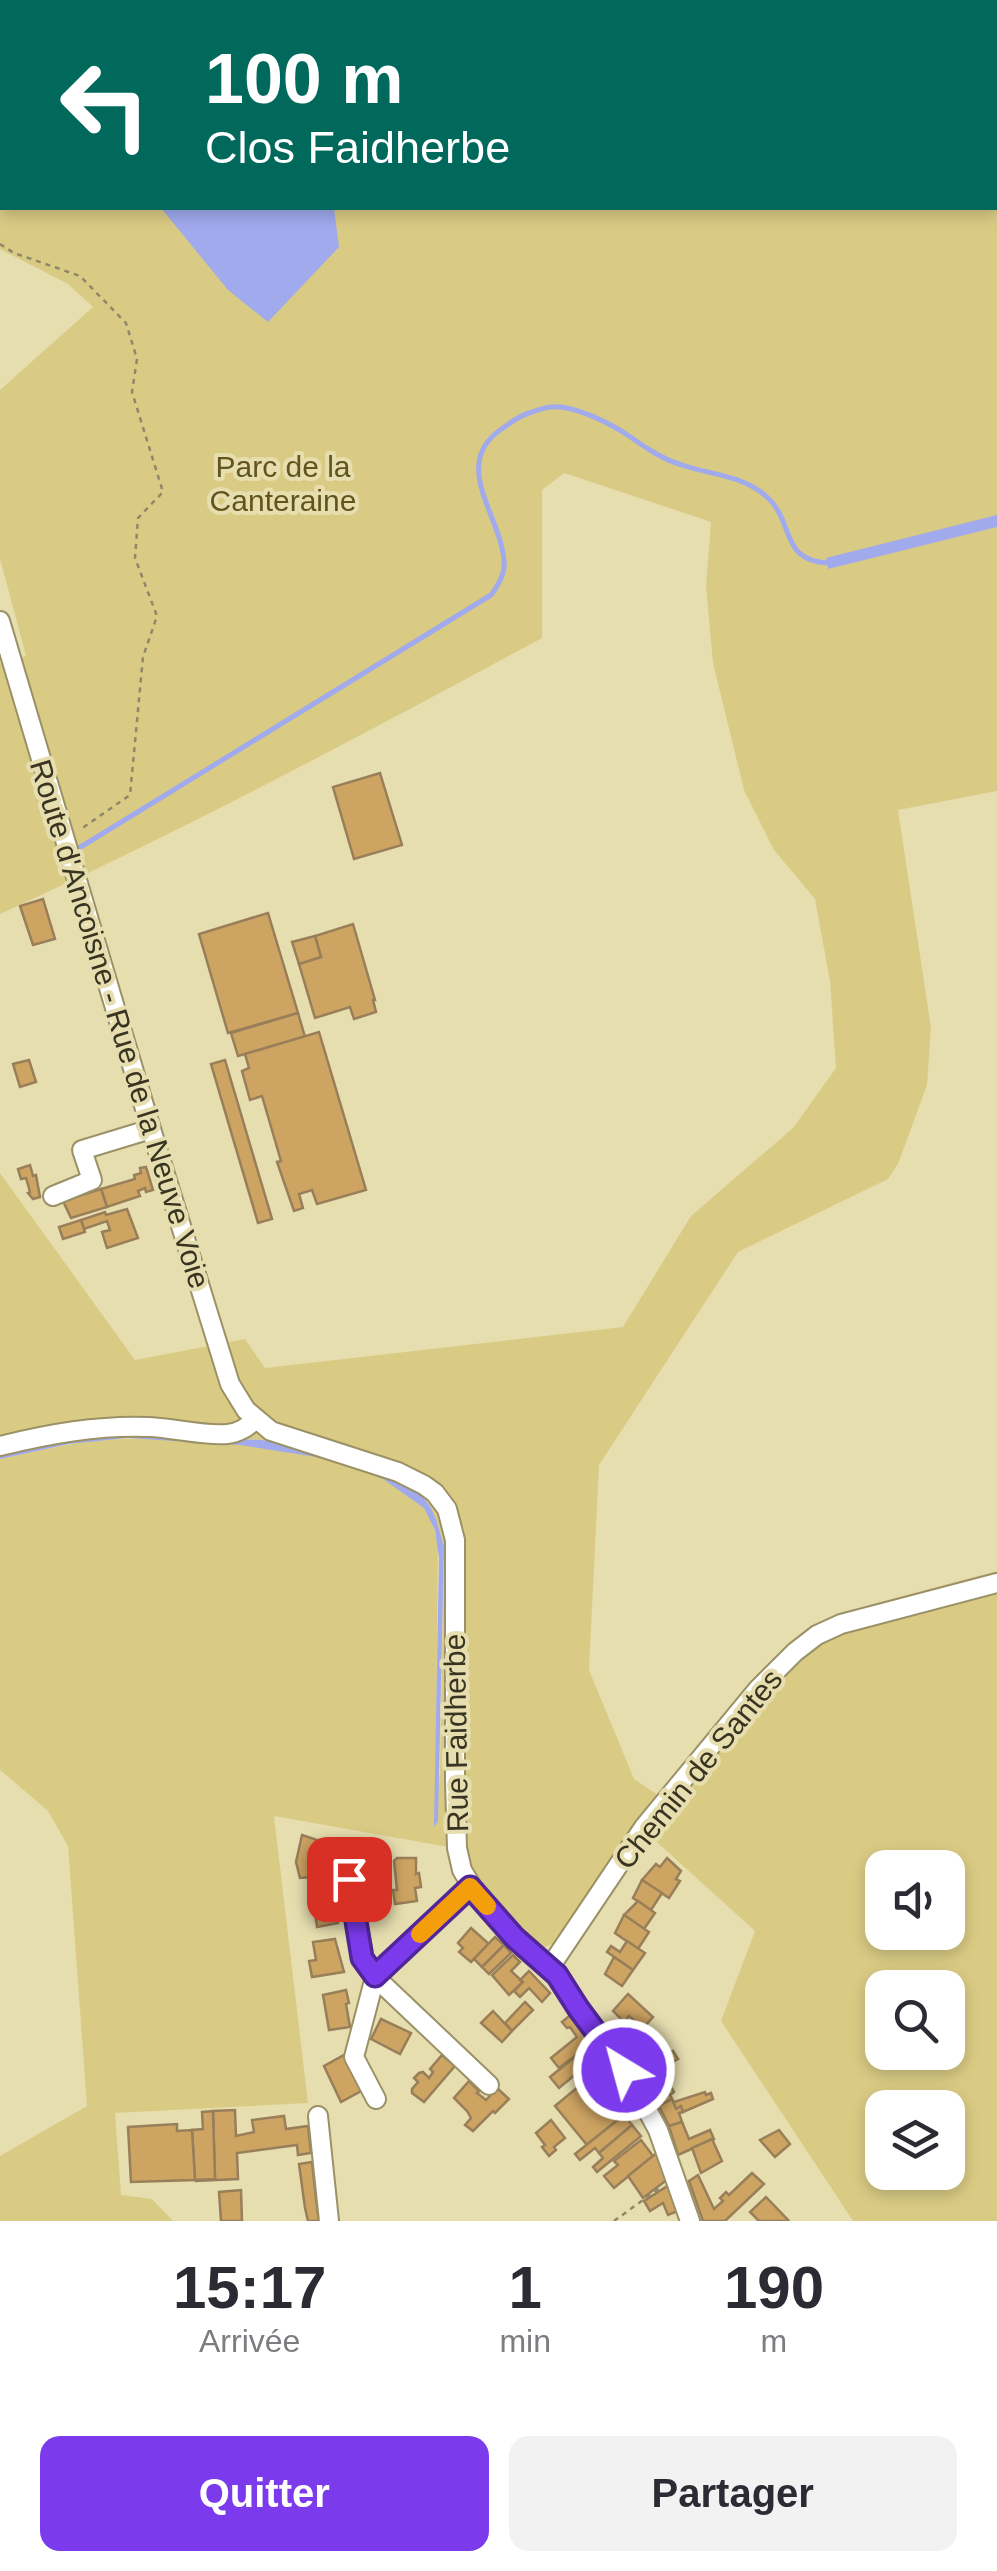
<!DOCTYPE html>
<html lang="fr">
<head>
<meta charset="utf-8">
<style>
  :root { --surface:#fff; --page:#f2f2f3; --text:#2b2b33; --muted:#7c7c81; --accent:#7c3aed }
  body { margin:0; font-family:Arial,sans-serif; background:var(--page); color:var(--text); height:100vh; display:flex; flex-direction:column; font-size:38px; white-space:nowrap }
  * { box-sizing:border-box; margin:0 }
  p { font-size:32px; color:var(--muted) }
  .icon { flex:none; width:55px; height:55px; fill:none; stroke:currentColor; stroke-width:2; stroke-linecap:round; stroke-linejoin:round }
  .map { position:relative; height:2221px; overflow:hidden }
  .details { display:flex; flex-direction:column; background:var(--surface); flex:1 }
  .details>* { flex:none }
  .hud { position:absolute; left:0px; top:0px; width:998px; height:210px; box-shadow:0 5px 15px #0003; background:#00695c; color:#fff; overflow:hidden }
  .fabs { position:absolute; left:865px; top:1850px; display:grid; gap:20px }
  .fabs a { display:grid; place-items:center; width:100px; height:100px; border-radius:20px; background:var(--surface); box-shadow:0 5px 15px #0003; font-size:50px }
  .pin { position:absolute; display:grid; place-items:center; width:85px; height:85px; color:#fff; margin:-42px; border-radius:20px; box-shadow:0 5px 15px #0006 }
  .me { position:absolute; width:110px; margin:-55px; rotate:323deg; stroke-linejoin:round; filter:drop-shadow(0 0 8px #0008) }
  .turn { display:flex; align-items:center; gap:35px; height:210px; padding:0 40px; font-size:45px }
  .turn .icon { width:130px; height:130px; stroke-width:2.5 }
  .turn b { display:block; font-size:70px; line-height:85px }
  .eta { display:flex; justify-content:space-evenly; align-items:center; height:170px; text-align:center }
  .eta b { font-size:60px; font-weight:800; line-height:70px }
  .action { display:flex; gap:20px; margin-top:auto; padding:20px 40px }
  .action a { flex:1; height:115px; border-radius:20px; background:var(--accent); color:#fff; font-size:40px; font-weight:800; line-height:115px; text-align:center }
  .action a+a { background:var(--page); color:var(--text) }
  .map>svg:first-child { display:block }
  .green { fill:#dacb84; fill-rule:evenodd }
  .water { fill:#a0aaed }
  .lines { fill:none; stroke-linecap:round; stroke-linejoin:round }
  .stream { stroke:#a0aaed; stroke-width:5 }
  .building { fill:#cea462; stroke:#987f5a; stroke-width:2.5 }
  .minor-casing { stroke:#9b9166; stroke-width:22 }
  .path { stroke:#8f8868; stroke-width:2.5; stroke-dasharray:5 5; stroke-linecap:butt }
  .minor { stroke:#fff; stroke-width:18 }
  .route-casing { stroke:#51269a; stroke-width:25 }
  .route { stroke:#7c3aed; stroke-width:18 }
  .slow { stroke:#f59e0b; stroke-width:18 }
  .labels { text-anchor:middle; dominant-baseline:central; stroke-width:8; stroke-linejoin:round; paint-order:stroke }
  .park-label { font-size:30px; fill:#61551d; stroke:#e7deb0 }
  .street-label { font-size:30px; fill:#383422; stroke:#e7deb0 }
</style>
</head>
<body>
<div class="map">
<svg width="997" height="2221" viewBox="0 0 997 2221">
  <rect width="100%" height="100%" fill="#e7deb0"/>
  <path class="green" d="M 0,0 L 997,0 L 997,791 L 898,810 L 931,1028 L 927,1085 L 898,1164 L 888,1179 L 738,1252 L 599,1465 L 589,1670 L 634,1779 L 658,1795 L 763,1668 L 810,1626 L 877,1603 L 997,1571 L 997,2221 L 853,2221 L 721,2021 L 755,1931 L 638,1825 L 560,1941 L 545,1947 L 528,1938 L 485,1893 L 465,1850 L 274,1816 L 308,2103 L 115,2113 L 121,2195 L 152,2199 L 173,2221 L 0,2221 L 0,2156 L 87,2106 L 68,1846 L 48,1811 L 0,1770 L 0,1459 C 42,1450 84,1439 128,1439 C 200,1437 380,1449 426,1510 C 433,1520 435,1533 438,1546 L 435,1825 L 440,1772 L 444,1546 L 436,1519 L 430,1506 L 422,1496 L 399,1480 L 303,1448 L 262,1440 L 142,1432 L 0,1452 L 0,1173 L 135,1360 L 245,1339 L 265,1368 L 623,1327 L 691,1216 L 793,1128 L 836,1068 L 830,981 L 815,899 L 774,850 L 744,790 L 713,663 L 706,586 L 711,522 L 564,473 L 542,490 L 542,638 C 364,734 185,830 0,914 L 0,663 L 26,656 L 0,559 L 0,390 L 93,307 L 68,284 L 0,249 ZM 2,2 L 995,2 L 995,208 L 2,208 ZM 882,1868 L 948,1868 L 948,1932 L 882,1932 ZM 882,1988 L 948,1988 L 948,2052 L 882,2052 ZM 882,2108 L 948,2108 L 948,2172 L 882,2172 Z"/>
  <g class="water">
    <path d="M 161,208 L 334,208 L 339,247 L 268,322 L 228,290 Z"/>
    <path d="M 997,515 L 997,527 L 828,569 L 826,558 Z"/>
    <path d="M 113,1433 L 262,1440 L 304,1448 L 399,1480 L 422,1496 L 430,1506 L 436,1519 L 444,1546 L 438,1821 L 434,1827 L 439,1558 L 435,1530 L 424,1508 L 383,1479 L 329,1459 L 240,1445 L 127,1438 L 69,1444 L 0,1459 L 0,1452 Z"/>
  </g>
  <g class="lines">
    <path class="stream" d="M 79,848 L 491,595 C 497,587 503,578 504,568 C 507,521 446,465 503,428 C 511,422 519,416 529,413 C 536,411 544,407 551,407 C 574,405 610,423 629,436 C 646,448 662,459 682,465 C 711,475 743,475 767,497 C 795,522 779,561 829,563"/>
  </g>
  <g class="building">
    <path d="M 380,773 L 402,845 L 354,859 L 333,787 Z"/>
    <path d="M 43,899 L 55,939 L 33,945 L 20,906 Z"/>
    <path d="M 268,913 L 298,1013 L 228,1033 L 199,934 Z"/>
    <path d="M 353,924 L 375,1000 L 373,1000 L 376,1012 L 354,1019 L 350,1007 L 315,1018 L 299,964 L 321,957 L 315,936 Z"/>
    <path d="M 315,936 L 321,957 L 299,964 L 292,942 Z"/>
    <path d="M 298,1013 L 305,1037 L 238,1056 L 231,1033 Z"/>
    <path d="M 319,1032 L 366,1190 L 317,1204 L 312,1190 L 299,1194 L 303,1208 L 294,1211 L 277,1162 L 281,1161 L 262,1096 L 250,1100 L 242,1071 L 249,1068 L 245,1054 Z"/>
    <path d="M 29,1060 L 36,1082 L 20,1087 L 13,1064 Z"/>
    <path d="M 225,1060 L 272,1219 L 258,1223 L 211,1064 Z"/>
    <path d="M 30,1165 L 33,1176 L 36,1175 L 40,1197 L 33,1199 L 28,1193 L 30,1192 L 26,1178 L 21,1179 L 18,1169 Z"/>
    <path d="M 146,1167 L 153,1190 L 146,1192 L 145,1188 L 138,1191 L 140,1196 L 107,1207 L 101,1189 L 135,1179 L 134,1175 L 141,1173 L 140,1168 Z"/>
    <path d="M 101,1189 L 107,1207 L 71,1218 L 63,1201 Z"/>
    <path d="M 127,1209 L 138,1238 L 107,1248 L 102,1232 L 110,1230 L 107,1221 L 84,1229 L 81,1220 L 105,1212 L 106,1215 Z"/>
    <path d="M 81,1220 L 85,1232 L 63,1239 L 59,1227 Z"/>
    <path d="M 302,1835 L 326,1843 L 323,1854 L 319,1853 L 318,1857 L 320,1866 L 323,1865 L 324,1876 L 300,1878 L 296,1862 Z"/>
    <path d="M 397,1858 L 416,1858 L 416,1874 L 419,1873 L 421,1887 L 415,1888 L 417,1901 L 395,1904 L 393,1890 L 397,1890 L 394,1861 Z"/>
    <path d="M 667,1858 L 681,1871 L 676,1879 L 680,1881 L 669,1898 L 642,1880 L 656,1864 L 660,1867 Z"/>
    <path d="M 642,1880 L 662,1893 L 651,1910 L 633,1898 Z"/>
    <path d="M 337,1890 L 339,1903 L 334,1903 L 338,1923 L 317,1927 L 312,1894 Z"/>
    <path d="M 638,1901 L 655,1913 L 644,1929 L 624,1915 Z"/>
    <path d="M 624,1915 L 649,1932 L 638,1949 L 615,1933 Z"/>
    <path d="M 471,1928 L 489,1944 L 471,1962 L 459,1952 L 463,1948 L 458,1943 Z"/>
    <path d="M 495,1937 L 504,1945 L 482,1967 L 474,1959 Z"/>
    <path d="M 335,1939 L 344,1972 L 312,1977 L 309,1961 L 316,1960 L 313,1942 Z"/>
    <path d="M 627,1941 L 645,1953 L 633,1970 L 607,1952 L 611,1946 L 620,1952 Z"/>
    <path d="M 504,1945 L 511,1953 L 489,1974 L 482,1967 Z"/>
    <path d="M 513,1955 L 520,1962 L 511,1971 L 523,1982 L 509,1995 L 492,1975 Z"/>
    <path d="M 614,1957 L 633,1970 L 622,1986 L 605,1974 Z"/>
    <path d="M 529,1971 L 550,1993 L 542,2002 L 529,1988 L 520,1997 L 514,1991 L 523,1982 L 520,1980 Z"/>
    <path d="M 346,1990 L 349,2003 L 346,2004 L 350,2027 L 329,2030 L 323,1995 Z"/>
    <path d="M 628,1994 L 653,2017 L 643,2028 L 629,2016 L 624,2022 L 613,2011 Z"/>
    <path d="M 525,2002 L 533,2010 L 512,2031 L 505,2023 Z"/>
    <path d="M 493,2011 L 512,2031 L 502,2042 L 481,2023 Z"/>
    <path d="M 573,2013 L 595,2041 L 559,2068 L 551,2058 L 577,2037 L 570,2027 L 567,2028 L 562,2022 Z"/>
    <path d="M 381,2019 L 411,2033 L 400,2054 L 371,2039 Z"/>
    <path d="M 591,2044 L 600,2054 L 559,2088 L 550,2077 Z"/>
    <path d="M 662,2046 L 667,2054 L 673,2051 L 678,2059 L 644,2077 L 640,2071 L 651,2065 L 646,2054 Z"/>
    <path d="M 344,2055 L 358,2082 L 365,2089 L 341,2102 L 324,2066 Z"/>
    <path d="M 442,2055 L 455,2066 L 424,2102 L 412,2093 L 412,2089 L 418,2082 L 414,2078 L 419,2073 L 423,2072 L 429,2078 L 433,2072 L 430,2069 Z"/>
    <path d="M 601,2068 L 622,2094 L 613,2101 L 624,2115 L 587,2145 L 555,2106 Z"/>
    <path d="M 660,2079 L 664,2086 L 668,2084 L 669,2088 L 671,2087 L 674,2092 L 670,2095 L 674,2102 L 705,2092 L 706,2095 L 711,2093 L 713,2099 L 683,2112 L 681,2106 L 676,2109 L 672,2099 L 659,2106 L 649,2085 Z"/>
    <path d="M 469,2081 L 479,2091 L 477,2093 L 486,2100 L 497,2088 L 509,2099 L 495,2113 L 493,2111 L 473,2131 L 465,2125 L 471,2118 L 467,2111 L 454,2098 Z"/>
    <path d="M 672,2099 L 676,2109 L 681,2106 L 683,2112 L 679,2113 L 682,2122 L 669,2126 L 659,2106 Z"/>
    <path d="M 235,2110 L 236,2136 L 254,2132 L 252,2120 L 284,2116 L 286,2129 L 308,2126 L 311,2153 L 298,2155 L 297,2145 L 237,2153 L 238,2179 L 195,2181 L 215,2179 L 213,2111 Z"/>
    <path d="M 213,2111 L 215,2179 L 195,2180 L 192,2130 L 203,2129 L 202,2112 Z"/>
    <path d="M 624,2115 L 632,2125 L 599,2153 L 595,2148 L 580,2160 L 575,2154 Z"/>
    <path d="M 551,2120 L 565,2138 L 554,2147 L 556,2150 L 549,2156 L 542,2147 L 545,2145 L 536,2133 Z"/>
    <path d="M 682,2122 L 689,2139 L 710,2130 L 714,2139 L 678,2155 L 669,2126 Z"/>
    <path d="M 177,2124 L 177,2131 L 192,2130 L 195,2180 L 131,2182 L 128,2127 Z"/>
    <path d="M 632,2125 L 641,2136 L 597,2172 L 593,2167 L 603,2158 L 599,2153 Z"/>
    <path d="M 779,2130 L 790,2144 L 775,2157 L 760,2140 Z"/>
    <path d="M 712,2139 L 722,2161 L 701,2173 L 692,2148 Z"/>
    <path d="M 641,2140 L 653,2156 L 614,2188 L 604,2176 L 618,2165 L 614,2161 Z"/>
    <path d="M 659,2151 L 668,2179 L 643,2198 L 628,2176 Z"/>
    <path d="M 312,2162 L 317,2207 L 319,2221 L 308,2221 L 305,2208 L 299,2164 Z"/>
    <path d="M 752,2173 L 764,2184 L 725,2221 L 703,2221 L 689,2181 L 698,2175 L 714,2209 L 723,2201 L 720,2198 L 726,2192 L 729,2195 Z"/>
    <path d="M 669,2185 L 678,2211 L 668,2215 L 663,2203 L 650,2211 L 644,2201 Z"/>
    <path d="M 241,2190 L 242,2221 L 221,2221 L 219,2192 Z"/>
    <path d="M 766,2197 L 788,2220 L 786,2221 L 759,2221 L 750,2212 Z"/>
  </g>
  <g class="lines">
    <g class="minor-casing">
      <g id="minor">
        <path d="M 0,621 L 151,1129 L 230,1384 L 246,1410 L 271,1431 L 398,1472 L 424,1485 L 435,1493 L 447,1509 L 455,1540 L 455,1782 L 457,1848 L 462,1870 L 478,1897 L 522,1945 L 557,1975 L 578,2008 L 631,2080 L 658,2130 L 690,2221"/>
        <path d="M 53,1196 L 92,1180 L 82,1150 L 151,1129"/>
        <path d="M 0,1446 C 49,1434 98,1425 149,1427 C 175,1428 202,1436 227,1434 C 239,1433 247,1427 255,1420"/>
        <path d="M 345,1858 L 365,1964 L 375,1977 L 489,2085"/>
        <path d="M 550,1967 L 644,1827 L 758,1689 L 795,1652 L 817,1635 L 841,1624 L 997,1583"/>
        <path d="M 376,2099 L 354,2057 L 375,1977 L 470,1887"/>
        <path d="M 318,2116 L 329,2221"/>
      </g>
    </g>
    <g class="path">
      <path d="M 0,244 L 14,253 L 80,276 L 126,323 L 137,359 L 132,392 L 163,492 L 138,518 L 135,558 L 157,616 L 143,657 L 130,795 L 81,829"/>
      <path d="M 614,2221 L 661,2187"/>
    </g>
    <use href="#minor" class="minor"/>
  </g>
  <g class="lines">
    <g class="route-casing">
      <path id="route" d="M 349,1879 L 362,1958 L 375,1976 L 470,1887 L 515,1938 L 557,1975 L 578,2008 L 624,2070"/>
    </g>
    <use href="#route" class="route"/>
    <path class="slow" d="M 420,1934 L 470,1887 L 487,1906"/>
  </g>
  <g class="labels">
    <g class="park-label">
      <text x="283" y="466">Parc de la<tspan x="283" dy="34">Canteraine</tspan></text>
    </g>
    <g class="street-label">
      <text transform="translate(120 1024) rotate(73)">Route d'Ancoisne - Rue de la Neuve Voie</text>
      <text transform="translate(456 1733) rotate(-91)">Rue Faidherbe</text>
      <text transform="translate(698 1769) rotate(-51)">Chemin de Santes</text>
    </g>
  </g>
</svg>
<div class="fabs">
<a><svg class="icon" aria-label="sound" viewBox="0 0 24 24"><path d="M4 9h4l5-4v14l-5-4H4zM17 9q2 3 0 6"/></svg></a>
<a><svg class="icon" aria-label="search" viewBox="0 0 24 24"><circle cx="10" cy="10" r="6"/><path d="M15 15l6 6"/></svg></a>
<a><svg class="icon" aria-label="layers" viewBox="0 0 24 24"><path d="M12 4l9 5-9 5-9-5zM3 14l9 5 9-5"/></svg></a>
</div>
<div class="pin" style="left:349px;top:1879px;background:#d93025"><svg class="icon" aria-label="arrive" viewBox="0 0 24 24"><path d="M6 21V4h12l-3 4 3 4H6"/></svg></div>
<svg class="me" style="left:624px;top:2070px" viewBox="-20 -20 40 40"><circle r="17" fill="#7c3aed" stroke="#fff" stroke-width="3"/><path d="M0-11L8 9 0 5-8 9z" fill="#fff"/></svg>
<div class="hud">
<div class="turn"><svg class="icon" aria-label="left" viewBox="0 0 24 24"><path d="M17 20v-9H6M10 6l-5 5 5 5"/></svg><div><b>100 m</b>Clos Faidherbe</div></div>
</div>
</div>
<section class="details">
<div class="eta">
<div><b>15:17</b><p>Arrivée</p></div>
<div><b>1</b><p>min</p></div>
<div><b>190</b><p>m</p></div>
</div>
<div class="action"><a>Quitter</a><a>Partager</a></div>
</section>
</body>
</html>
